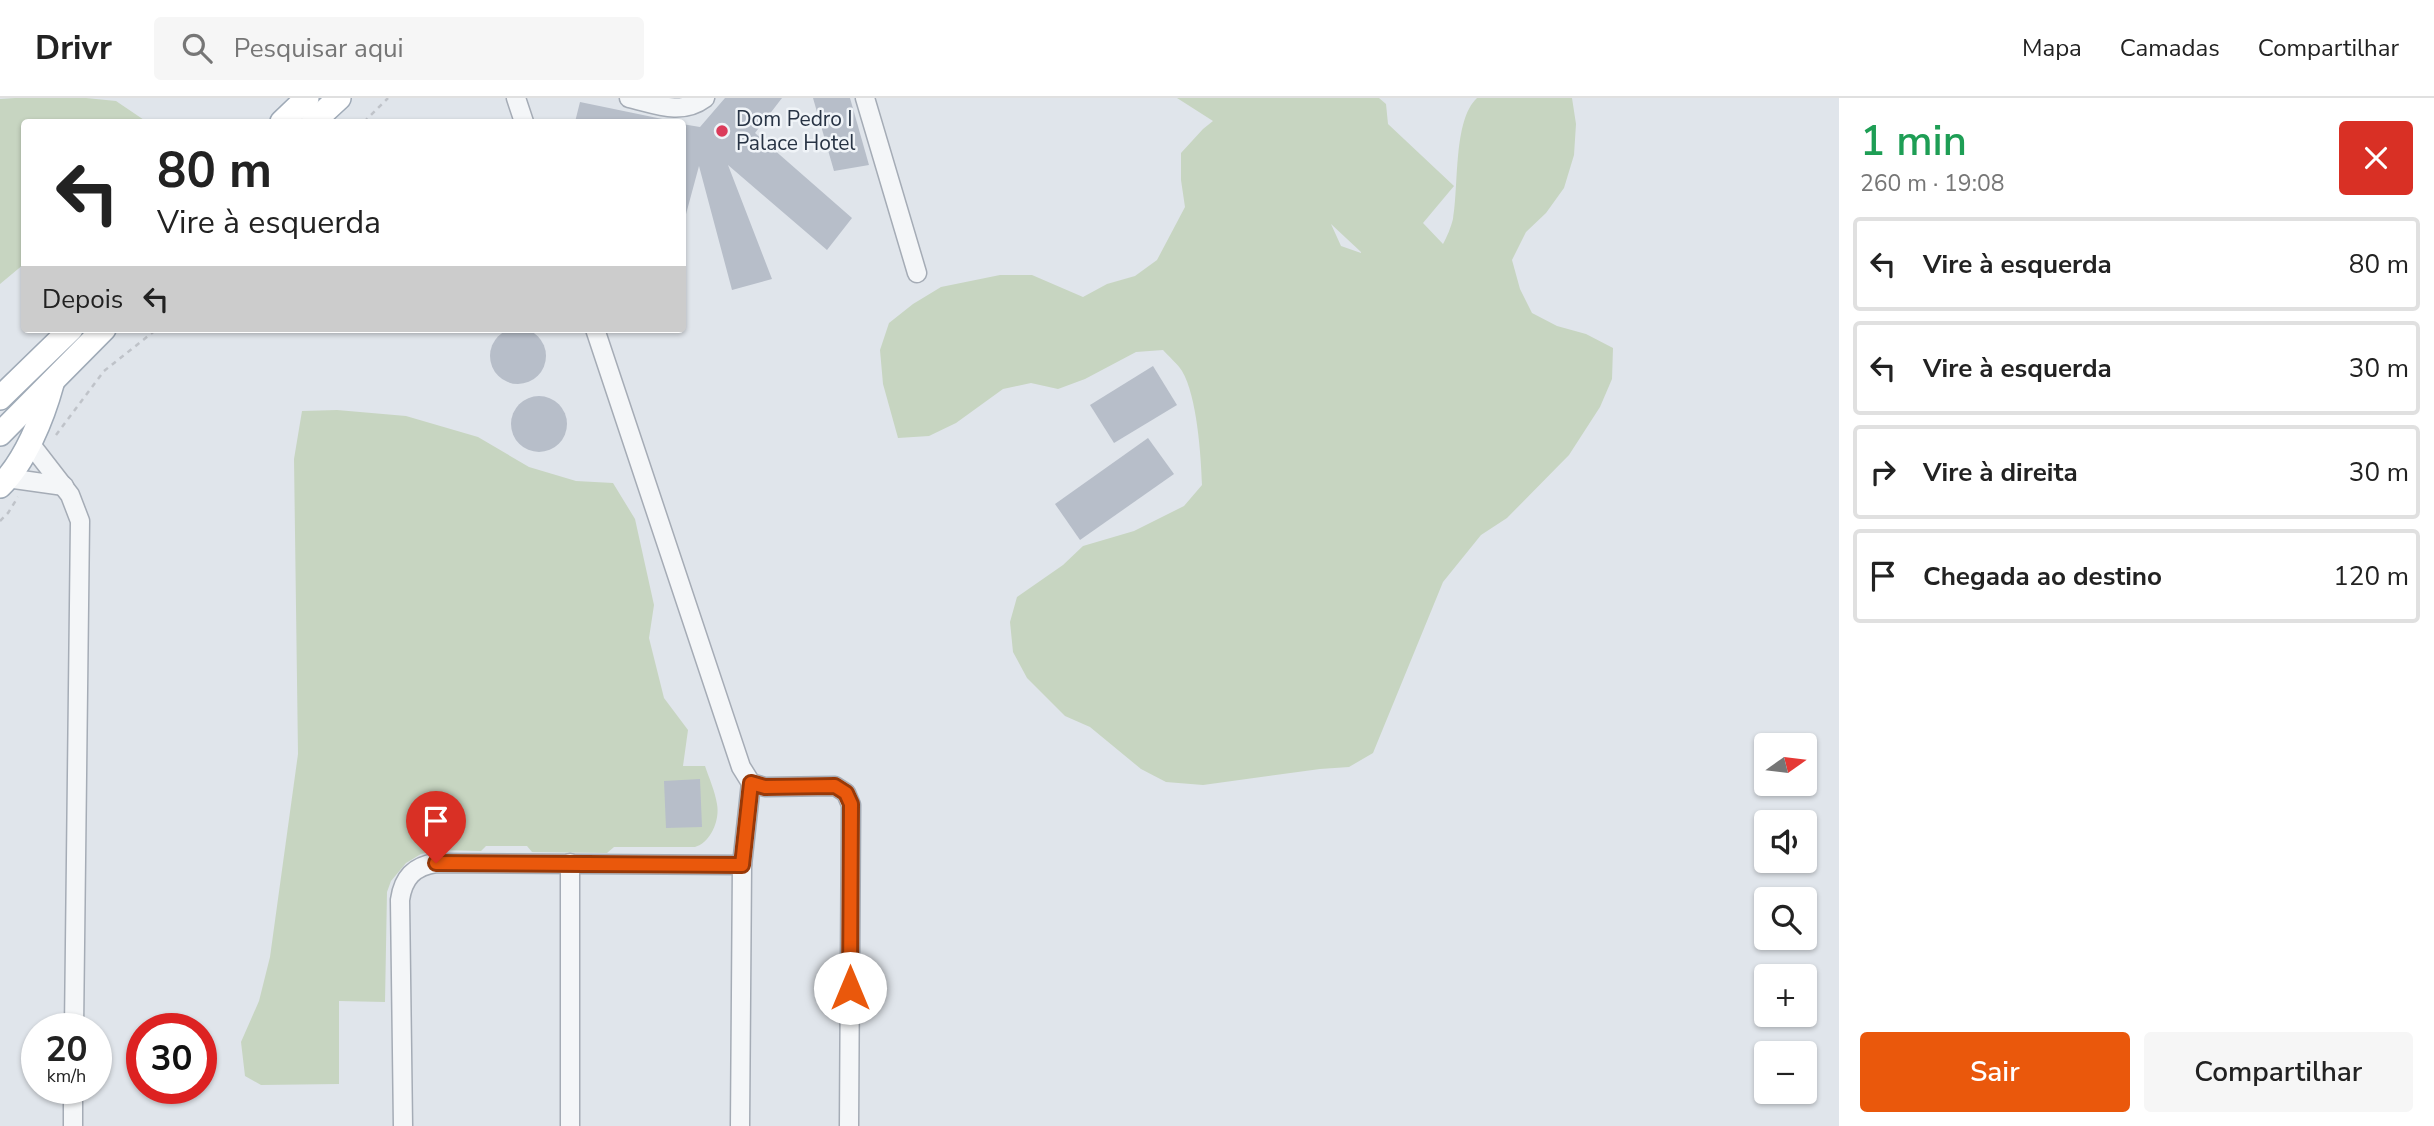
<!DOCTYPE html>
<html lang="pt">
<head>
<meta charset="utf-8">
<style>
  :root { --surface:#fff; --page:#f6f6f6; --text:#222; --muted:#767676; --line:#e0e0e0; --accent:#ea580c }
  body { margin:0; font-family:"Nunito Sans",sans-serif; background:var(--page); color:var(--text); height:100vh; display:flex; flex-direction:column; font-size:26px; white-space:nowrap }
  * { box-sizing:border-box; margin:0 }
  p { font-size:23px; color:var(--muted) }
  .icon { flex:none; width:38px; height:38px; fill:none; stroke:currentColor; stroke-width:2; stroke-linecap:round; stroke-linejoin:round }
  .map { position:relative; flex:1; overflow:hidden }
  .drawer { display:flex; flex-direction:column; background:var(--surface); width:595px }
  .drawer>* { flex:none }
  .banner { position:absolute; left:21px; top:21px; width:665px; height:214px; border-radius:7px; box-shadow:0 2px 5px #0004; background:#fff; color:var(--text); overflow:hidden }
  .needle { width:46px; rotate:76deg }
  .tools { position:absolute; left:1754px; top:635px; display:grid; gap:14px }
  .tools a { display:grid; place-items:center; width:63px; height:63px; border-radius:7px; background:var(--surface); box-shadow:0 2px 5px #0004; font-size:35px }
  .speed { position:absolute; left:21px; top:915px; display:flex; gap:14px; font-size:35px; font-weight:700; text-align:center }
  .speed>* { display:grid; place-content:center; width:91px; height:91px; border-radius:50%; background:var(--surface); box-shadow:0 2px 5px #0004; line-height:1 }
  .speed small { font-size:18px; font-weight:400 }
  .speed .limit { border:10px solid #d22; background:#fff; color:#111 }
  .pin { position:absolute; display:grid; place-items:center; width:60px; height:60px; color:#fff; margin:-72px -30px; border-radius:50% 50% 50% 0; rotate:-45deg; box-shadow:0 0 7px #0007 }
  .pin .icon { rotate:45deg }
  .me { position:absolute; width:77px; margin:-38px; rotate:0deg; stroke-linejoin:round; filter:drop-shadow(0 0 5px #0008) }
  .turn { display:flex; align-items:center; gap:24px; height:147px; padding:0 21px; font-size:32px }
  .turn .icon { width:91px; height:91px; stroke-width:2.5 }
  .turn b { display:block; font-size:49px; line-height:60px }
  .then { display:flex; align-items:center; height:66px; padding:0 21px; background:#0003; gap:14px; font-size:26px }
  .round { display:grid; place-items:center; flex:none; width:74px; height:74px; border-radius:7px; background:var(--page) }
  .overview { display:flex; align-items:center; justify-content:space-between; height:119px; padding:0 21px }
  h1 { font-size:42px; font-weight:600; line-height:52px; color:#1e9e55 }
  .action { display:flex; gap:14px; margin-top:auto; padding:14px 21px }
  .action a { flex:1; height:80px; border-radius:7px; background:var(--accent); color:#fff; font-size:28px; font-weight:600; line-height:80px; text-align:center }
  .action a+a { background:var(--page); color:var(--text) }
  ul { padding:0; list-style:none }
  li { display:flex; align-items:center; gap:21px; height:94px; margin:0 14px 10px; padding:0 7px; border:4px solid var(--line); border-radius:7px }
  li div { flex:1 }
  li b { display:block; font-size:26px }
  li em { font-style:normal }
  header { display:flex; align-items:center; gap:42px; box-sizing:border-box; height:98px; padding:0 35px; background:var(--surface); border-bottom:2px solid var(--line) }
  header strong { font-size:33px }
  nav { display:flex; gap:38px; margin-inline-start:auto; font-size:24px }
  .search { width:490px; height:63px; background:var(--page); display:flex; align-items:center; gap:18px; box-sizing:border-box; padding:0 24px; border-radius:7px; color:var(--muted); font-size:26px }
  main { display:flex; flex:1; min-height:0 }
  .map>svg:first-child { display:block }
  .green { fill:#c7d5c1; fill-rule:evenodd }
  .building { fill:#b7bec9 }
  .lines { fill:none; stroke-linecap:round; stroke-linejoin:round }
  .minor-casing { stroke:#a5acb6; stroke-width:21 }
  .major-casing { stroke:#9faab7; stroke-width:26 }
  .path { stroke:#bfc3c9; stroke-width:2.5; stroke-dasharray:5 5; stroke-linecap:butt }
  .minor { stroke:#f4f6f8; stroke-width:18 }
  .major { stroke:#fff; stroke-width:23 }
  .route-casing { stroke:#983908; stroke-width:18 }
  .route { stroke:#ea580c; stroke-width:12 }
  .poi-dot { fill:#db3b5a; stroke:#f0f4f8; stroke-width:2.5 }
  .labels { text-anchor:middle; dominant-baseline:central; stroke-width:5; stroke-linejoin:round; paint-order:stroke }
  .poi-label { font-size:21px; fill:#273344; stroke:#f0f4f8; text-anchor:start }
</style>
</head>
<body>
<header>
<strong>Drivr</strong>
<div class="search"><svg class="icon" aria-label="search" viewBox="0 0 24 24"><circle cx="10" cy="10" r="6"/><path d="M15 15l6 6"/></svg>Pesquisar aqui</div>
<nav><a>Mapa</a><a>Camadas</a><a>Compartilhar</a></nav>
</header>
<main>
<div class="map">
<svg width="1839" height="1028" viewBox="0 0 1839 1028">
  <rect width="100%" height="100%" fill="#e0e5eb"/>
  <g class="green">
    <path d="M 15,0 L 86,0 L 116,3 L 147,24 L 24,24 L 24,166 L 0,186 L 0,1 Z"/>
    <path d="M 1177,0 L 1379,0 L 1386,6 L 1388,26 L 1454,88 L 1423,125 L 1443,146 C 1447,139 1451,129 1453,121 C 1459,89 1453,22 1477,0 L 1572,0 L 1576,26 L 1574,57 L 1564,90 L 1546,115 L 1526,134 L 1512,162 L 1520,191 L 1532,215 L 1557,228 L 1586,236 L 1613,250 L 1612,281 L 1600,309 L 1569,357 L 1507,420 L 1481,437 L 1443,484 L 1373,655 L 1349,669 L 1320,671 L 1203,687 L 1166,684 L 1141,671 L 1090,629 L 1065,618 L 1027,580 L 1013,554 L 1010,524 L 1017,499 L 1063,467 L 1083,448 L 1134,433 L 1184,408 L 1202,387 C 1201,357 1197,298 1182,273 C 1177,265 1169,259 1163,252 L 1136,254 L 1085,281 L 1058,291 L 1031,285 L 1003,291 L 956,325 L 929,338 L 898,340 L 883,286 L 880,252 L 889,225 L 913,206 L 941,189 L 1000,177 L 1032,177 L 1083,199 L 1107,186 L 1135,178 L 1157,162 L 1185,109 L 1181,82 L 1181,55 L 1203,31 L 1213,23 ZM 1331,126 L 1361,154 L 1361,155 L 1341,148 Z"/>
    <path d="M 337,312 L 406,318 L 478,339 L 529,369 L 576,383 L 613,385 L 635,421 L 654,507 L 649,540 L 664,600 L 688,632 L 683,668 L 705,668 C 709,680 715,693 717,706 C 720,722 711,744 695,749 L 614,749 L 607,755 L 532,754 L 527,748 L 486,748 L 481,753 L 438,752 L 421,756 L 406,765 L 391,783 L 387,794 L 385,904 L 339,903 L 339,986 L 261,987 L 245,978 L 241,944 L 259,903 L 270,859 L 298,656 L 294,361 L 302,313 Z"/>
  </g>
  <g class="building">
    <path d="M 725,0 L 782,0 L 755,35 L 852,120 L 827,152 L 728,67 L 772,181 L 732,192 L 699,68 L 682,131 L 682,26 L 700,29 Z"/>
    <path d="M 813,0 L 850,0 L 869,67 L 834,73 Z"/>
    <path d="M 580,4 L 672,23 L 672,24 L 575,24 Z"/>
    <circle cx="518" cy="258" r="28"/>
    <path d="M 1153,268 L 1177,307 L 1114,345 L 1090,307 Z"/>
    <circle cx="539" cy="326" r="28"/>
    <path d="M 1148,340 L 1174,376 L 1080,442 L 1055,406 Z"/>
    <path d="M 700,681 L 702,729 L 666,730 L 664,683 Z"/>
  </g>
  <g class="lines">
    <g class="minor-casing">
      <g id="minor">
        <path d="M 516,0 L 524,24"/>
        <path d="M 629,0 C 655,6 681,18 705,0"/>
        <path d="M 865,0 L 917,175"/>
        <path d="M 595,231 L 741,669 L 751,685 L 765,689 L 835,688 L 846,695 L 851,707 L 849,1028"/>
        <path d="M 29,344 L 70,397 L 80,423 L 74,931"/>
        <path d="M 7,380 L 64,388"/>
        <path d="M 570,765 L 570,1028"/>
        <path d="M 73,1028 L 73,990"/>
        <path d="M 403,1028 L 400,802 C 403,780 414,768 436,765 L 742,767"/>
        <path d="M 740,1028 L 742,767 L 751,685"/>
      </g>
    </g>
    <g class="major-casing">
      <g id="major">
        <path d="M 282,24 L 307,0"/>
        <path d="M 313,24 L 339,0"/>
        <path d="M 0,300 L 71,231"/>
        <path d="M 0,336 L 104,231"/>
        <path d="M 0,388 C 25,364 43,319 52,286"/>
      </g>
    </g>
    <g class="path">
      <path d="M 364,24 L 388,0"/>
      <path d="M 56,337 L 104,273 L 157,231"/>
      <path d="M 0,423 L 8,415 L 18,399"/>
    </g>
    <use href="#minor" class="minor"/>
    <use href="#major" class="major"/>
  </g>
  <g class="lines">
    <g class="route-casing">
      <path id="route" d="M 436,765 L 742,767 L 751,685 L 765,689 L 835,688 L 846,695 L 851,706 L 850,890"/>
    </g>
    <use href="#route" class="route"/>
  </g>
  <circle class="poi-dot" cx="722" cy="33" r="7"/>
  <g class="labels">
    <g class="poi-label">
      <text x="736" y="21">Dom Pedro I<tspan x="736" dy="24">Palace Hotel</tspan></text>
    </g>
  </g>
</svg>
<div class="tools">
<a><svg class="needle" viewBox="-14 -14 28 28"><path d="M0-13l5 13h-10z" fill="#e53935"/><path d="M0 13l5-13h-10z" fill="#767676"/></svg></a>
<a><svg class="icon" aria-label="sound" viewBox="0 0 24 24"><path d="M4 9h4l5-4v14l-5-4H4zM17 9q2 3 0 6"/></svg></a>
<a><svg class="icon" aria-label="search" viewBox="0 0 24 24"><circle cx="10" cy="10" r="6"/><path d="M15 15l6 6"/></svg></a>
<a>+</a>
<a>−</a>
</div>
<div class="speed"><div>20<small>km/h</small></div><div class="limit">30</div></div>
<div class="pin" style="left:436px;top:765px;background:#d93025"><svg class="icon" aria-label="arrive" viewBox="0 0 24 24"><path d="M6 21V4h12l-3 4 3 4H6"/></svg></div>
<svg class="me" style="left:850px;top:890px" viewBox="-20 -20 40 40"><circle r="19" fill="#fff"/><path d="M0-13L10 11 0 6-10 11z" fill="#ea580c"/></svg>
<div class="banner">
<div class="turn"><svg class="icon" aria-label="left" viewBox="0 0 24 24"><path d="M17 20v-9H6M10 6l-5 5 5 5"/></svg><div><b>80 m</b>Vire à esquerda</div></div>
<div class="then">Depois<svg class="icon" aria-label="left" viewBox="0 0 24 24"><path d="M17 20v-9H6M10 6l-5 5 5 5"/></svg></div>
</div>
</div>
<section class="drawer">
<div class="overview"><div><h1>1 min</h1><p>260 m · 19:08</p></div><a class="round" style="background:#d93025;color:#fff"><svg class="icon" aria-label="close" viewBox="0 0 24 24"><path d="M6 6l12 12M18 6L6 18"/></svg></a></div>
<ul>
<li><svg class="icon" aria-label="left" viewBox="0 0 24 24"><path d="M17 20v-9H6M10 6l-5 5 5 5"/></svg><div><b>Vire à esquerda</b></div><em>80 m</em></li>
<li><svg class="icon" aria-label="left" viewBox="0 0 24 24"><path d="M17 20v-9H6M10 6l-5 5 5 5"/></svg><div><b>Vire à esquerda</b></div><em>30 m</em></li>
<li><svg class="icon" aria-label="right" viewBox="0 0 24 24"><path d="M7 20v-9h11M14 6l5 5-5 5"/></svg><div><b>Vire à direita</b></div><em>30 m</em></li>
<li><svg class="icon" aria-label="arrive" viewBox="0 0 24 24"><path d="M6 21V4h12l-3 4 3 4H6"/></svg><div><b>Chegada ao destino</b></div><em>120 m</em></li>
</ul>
<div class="action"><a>Sair</a><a>Compartilhar</a></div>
</section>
</main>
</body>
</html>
